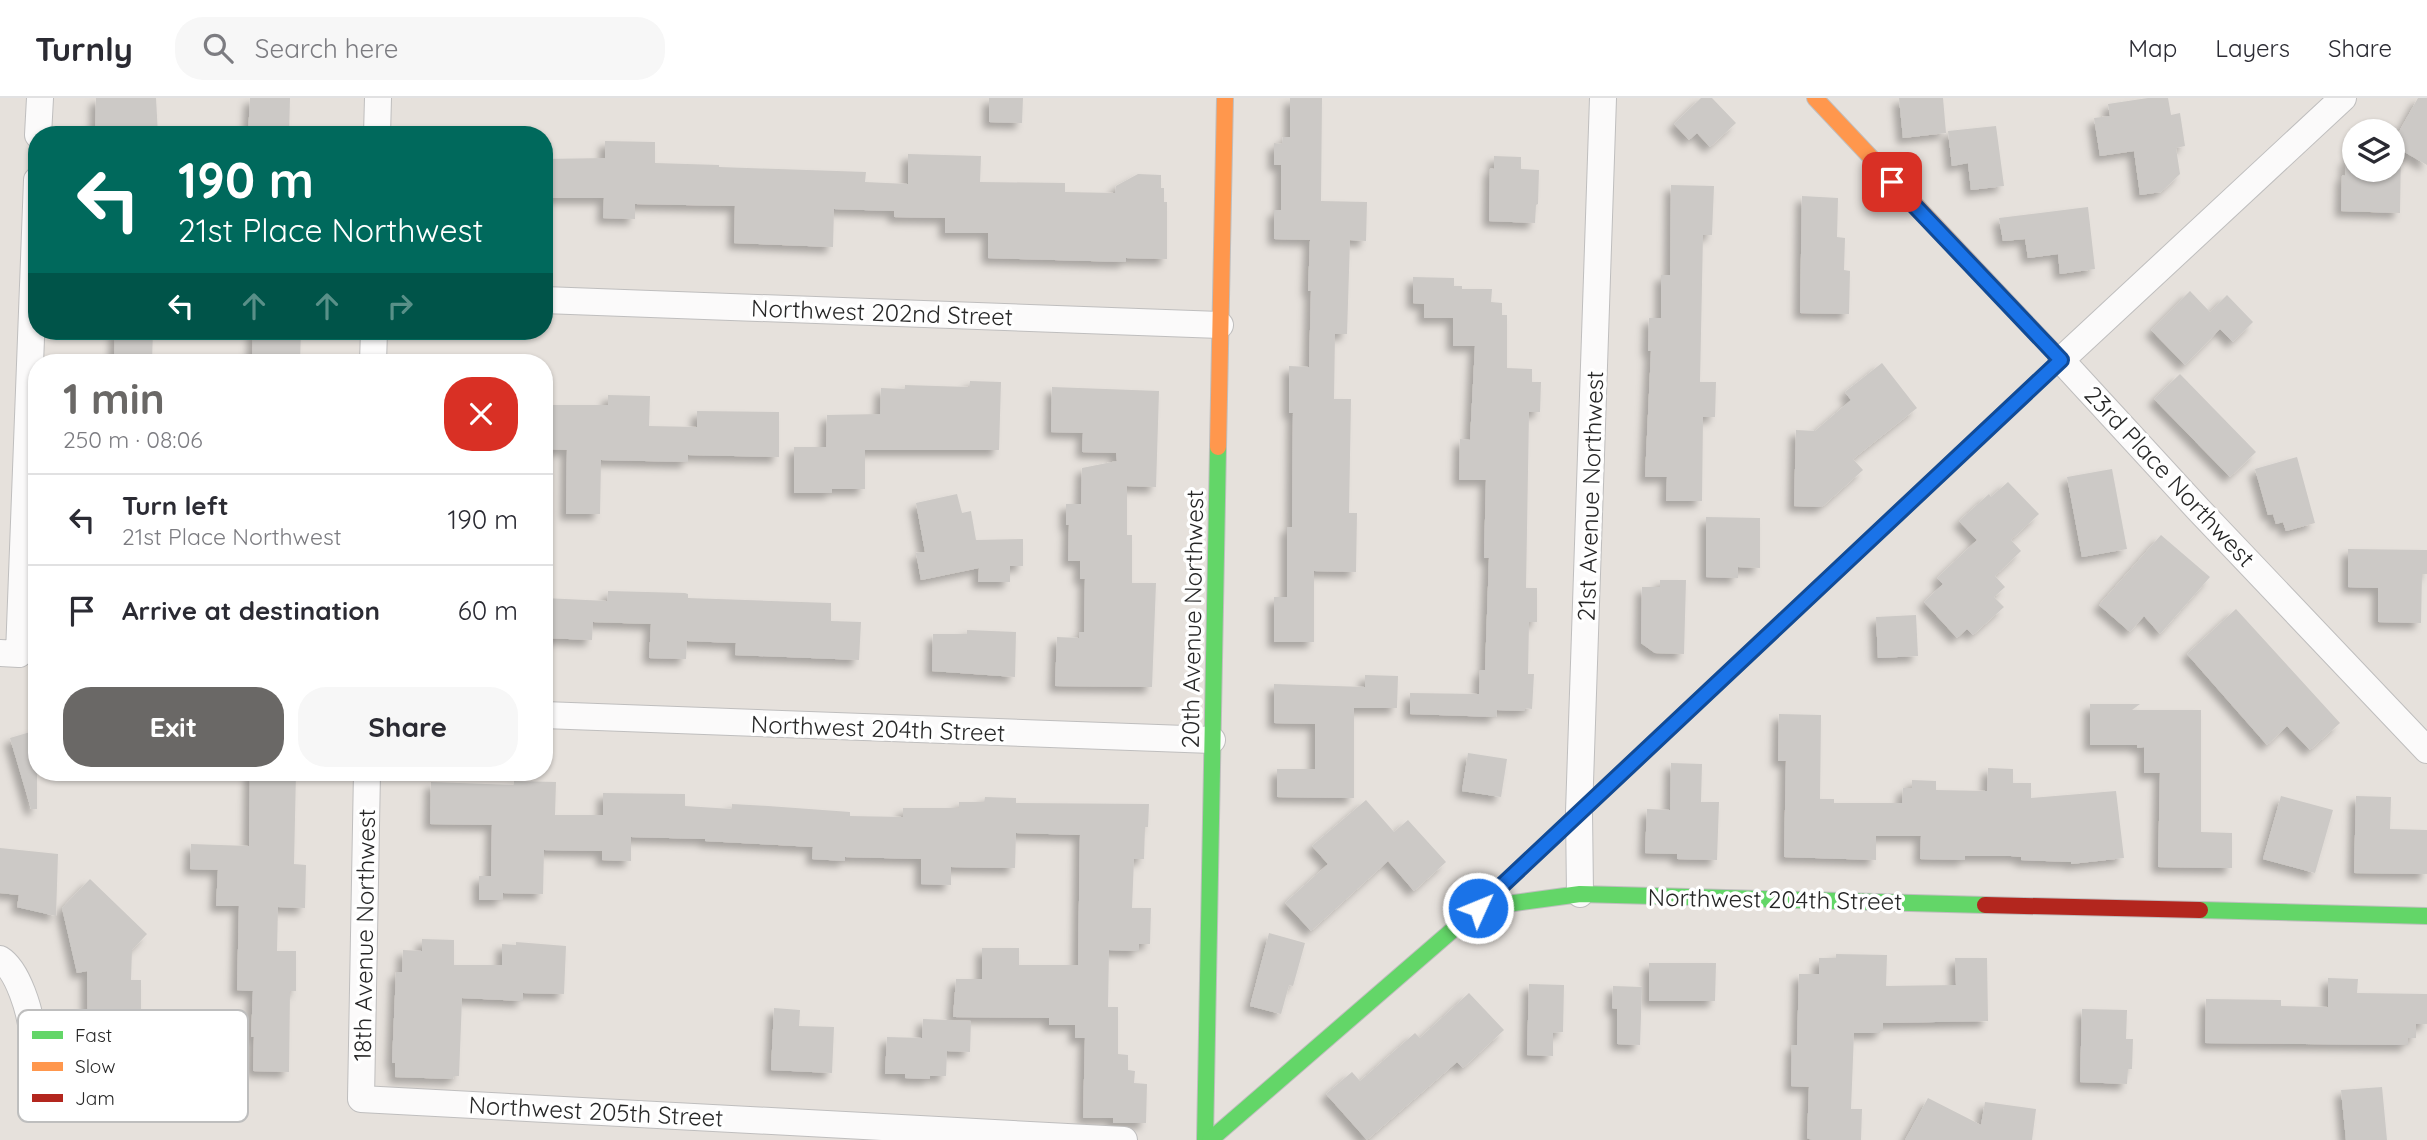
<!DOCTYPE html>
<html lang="en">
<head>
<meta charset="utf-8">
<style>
  :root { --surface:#fff; --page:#f7f7f7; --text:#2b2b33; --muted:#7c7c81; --line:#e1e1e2; --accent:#6a6866 }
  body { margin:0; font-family:Quicksand,sans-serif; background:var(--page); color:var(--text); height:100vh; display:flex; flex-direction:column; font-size:26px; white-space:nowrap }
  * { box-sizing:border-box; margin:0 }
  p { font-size:23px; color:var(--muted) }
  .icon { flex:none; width:38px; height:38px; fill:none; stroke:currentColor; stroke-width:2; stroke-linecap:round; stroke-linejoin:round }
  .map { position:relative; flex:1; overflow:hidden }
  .sheet { position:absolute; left:28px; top:256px; width:525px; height:427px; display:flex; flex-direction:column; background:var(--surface); border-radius:28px; box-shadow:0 2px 5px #0004 }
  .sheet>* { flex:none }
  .top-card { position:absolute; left:28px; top:28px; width:525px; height:214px; border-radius:28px; box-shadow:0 2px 5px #0004; background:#00695c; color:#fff; overflow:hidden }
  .tools { position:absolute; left:2342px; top:21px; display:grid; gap:14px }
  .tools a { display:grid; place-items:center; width:63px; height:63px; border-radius:50%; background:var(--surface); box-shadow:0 2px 5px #0004; font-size:35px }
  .pin { position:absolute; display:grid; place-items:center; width:60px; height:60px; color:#fff; margin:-30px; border-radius:14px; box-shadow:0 4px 10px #0006 }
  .me { position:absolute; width:77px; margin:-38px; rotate:46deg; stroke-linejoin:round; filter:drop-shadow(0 0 5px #0008) }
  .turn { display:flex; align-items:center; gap:24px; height:147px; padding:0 35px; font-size:32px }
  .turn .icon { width:91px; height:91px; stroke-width:2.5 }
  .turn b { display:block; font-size:49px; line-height:60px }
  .lanes { display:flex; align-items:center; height:66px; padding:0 35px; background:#0003; justify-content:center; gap:35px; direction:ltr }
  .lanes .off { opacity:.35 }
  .round { display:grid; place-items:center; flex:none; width:74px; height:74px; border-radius:28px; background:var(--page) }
  .overview { display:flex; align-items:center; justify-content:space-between; height:119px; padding:0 35px }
  h1 { font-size:42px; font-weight:700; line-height:52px; color:var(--accent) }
  .primary-button { display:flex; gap:14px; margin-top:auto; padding:14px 35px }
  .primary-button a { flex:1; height:80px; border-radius:28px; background:var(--accent); color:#fff; font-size:28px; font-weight:700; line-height:80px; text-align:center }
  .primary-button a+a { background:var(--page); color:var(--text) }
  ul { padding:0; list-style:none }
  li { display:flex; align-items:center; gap:21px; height:91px; padding:0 35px; border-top:2px solid var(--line) }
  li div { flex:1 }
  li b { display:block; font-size:26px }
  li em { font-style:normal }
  header { display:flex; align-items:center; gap:42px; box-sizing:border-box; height:98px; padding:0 35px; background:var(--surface); border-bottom:2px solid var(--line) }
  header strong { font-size:33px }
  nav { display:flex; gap:38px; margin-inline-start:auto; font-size:24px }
  .search { width:490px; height:63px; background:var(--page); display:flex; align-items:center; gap:18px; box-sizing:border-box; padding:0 24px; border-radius:28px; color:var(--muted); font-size:26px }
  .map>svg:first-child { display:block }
  .building { fill:#ccc9c6; filter:url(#shadow) }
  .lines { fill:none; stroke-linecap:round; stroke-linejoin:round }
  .street-casing { stroke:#bfbebe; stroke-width:28 }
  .fast-casing { stroke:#bfbebe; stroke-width:18 }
  .slow-casing { stroke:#bfbebe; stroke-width:18 }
  .jam-casing { stroke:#bfbebe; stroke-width:18 }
  .street { stroke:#fbfafa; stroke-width:26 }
  .fast { stroke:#63d668; stroke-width:16 }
  .slow { stroke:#ff974d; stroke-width:16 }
  .jam { stroke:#b3261e; stroke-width:16 }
  .route-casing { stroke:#114b97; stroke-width:18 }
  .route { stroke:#1a73e8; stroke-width:12 }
  .labels { text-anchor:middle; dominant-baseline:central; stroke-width:7; stroke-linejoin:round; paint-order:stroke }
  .street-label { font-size:24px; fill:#272727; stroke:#fff }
  .key { fill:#fff; stroke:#bebebe; stroke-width:2 }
  .key-label { font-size:19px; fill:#272727 }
</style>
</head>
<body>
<header>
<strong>Turnly</strong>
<div class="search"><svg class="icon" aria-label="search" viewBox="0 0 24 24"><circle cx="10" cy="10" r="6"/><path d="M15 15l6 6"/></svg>Search here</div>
<nav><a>Map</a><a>Layers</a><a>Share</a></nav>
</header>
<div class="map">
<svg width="2427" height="1042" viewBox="0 0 2427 1042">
  <defs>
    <filter id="shadow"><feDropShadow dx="-6" dy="6" stdDeviation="3.5" flood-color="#0004"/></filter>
  </defs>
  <rect width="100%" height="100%" fill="#e6e1dc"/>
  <g class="building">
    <path d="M 96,0 L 156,0 L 158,37 L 95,35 Z"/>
    <path d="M 250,0 L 290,0 L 289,37 L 248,37 Z"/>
    <path d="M 989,0 L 1023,0 L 1022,25 L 989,24 Z"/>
    <path d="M 1290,0 L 1322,0 L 1321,103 L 1367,104 L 1366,143 L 1350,142 L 1347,236 L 1335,236 L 1334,301 L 1351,301 L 1349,415 L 1357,415 L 1356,474 L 1314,473 L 1314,544 L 1274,544 L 1274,499 L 1287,499 L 1287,429 L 1292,429 L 1293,315 L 1289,315 L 1289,268 L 1309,269 L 1311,193 L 1308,193 L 1310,142 L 1274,141 L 1274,112 L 1281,112 L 1281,67 L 1274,67 L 1274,45 L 1282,46 L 1283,39 L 1290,39 Z"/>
    <path d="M 1701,0 L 1712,0 L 1736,25 L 1710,49 L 1697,35 L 1689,42 L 1674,26 Z"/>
    <path d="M 1899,0 L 1943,0 L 1946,35 L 1903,40 Z"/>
    <path d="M 2148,0 L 2168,0 L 2171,17 L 2180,15 L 2185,48 L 2176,50 L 2180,76 L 2161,94 L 2140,97 L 2134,53 L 2100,58 L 2094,20 L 2110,18 L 2108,6 Z"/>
    <path d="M 2418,0 L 2427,0 L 2427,67 L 2401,52 L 2400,115 L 2341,113 L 2342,77 L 2345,78 L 2346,60 L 2354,60 L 2354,72 L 2392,72 L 2392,46 Z"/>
    <path d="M 1996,28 L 2004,88 L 1971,92 L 1968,65 L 1952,68 L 1948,33 Z"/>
    <path d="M 605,43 L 655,44 L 655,65 L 719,67 L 719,69 L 866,74 L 865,84 L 908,86 L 908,56 L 981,58 L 980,84 L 1065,85 L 1065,94 L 1115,95 L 1116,88 L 1138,76 L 1161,77 L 1161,90 L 1164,90 L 1164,104 L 1167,104 L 1167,161 L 1126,160 L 1126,164 L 988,160 L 988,135 L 945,135 L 945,120 L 894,119 L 894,113 L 834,111 L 833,149 L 734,145 L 735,108 L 635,106 L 635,121 L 603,120 L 604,100 L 544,100 L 544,61 L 605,60 Z"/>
    <path d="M 1494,58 L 1521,59 L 1521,71 L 1539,72 L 1538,106 L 1536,107 L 1535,125 L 1489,123 L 1490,70 L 1494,71 Z"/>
    <path d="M 1671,87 L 1714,88 L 1712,137 L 1703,137 L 1700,284 L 1716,284 L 1715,319 L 1703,319 L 1702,403 L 1666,403 L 1667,379 L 1645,379 L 1651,253 L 1648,253 L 1649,220 L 1661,220 L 1661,177 L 1670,177 Z"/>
    <path d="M 1802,98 L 1838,100 L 1837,139 L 1845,140 L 1844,172 L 1850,173 L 1849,216 L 1800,215 Z"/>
    <path d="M 2088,109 L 2095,171 L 2060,176 L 2058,156 L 2028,160 L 2025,141 L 2003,143 L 1999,120 Z"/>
    <path d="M 1413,179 L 1454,180 L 1454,188 L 1462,188 L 1462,191 L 1492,191 L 1491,204 L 1502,205 L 1502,217 L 1507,217 L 1507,270 L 1532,271 L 1532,284 L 1541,284 L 1540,314 L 1529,314 L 1526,490 L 1537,490 L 1537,524 L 1529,524 L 1528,576 L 1534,576 L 1532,611 L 1525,610 L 1525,613 L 1497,612 L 1496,619 L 1410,616 L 1410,595 L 1479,596 L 1480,572 L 1485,572 L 1489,460 L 1484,460 L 1486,382 L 1459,382 L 1460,341 L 1470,342 L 1475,248 L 1453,248 L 1453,220 L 1424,220 L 1424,206 L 1413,205 Z"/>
    <path d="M 2190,193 L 2210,214 L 2227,197 L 2253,224 L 2233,244 L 2220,231 L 2185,267 L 2151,232 Z"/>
    <path d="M 115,233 L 153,233 L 152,263 L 114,262 Z"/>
    <path d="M 253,233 L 301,233 L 300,264 L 268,264 L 268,261 L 252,260 Z"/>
    <path d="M 1882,265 L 1917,310 L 1853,361 L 1863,372 L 1822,409 L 1794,408 L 1796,332 L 1815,333 L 1851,302 L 1845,294 Z"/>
    <path d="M 2180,276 L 2256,354 L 2230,379 L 2154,301 Z"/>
    <path d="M 970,283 L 1001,284 L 999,352 L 865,352 L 865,391 L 832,391 L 832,395 L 794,395 L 794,349 L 826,349 L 827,317 L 880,316 L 881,290 L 905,291 L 905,287 L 969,289 Z"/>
    <path d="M 1052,289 L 1159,293 L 1156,389 L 1127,388 L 1127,437 L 1132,437 L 1132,485 L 1156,485 L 1152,589 L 1055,588 L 1057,539 L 1079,540 L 1079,534 L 1084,534 L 1085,481 L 1080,481 L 1080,463 L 1068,463 L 1069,427 L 1066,427 L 1066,406 L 1081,406 L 1082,370 L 1117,363 L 1116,355 L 1082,354 L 1083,335 L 1051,334 Z"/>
    <path d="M 608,297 L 650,298 L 649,328 L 697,329 L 697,313 L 779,314 L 779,359 L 688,357 L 688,364 L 601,362 L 600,416 L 566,416 L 567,352 L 544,351 L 544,307 L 608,307 Z"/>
    <path d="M 2297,359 L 2315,425 L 2286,433 L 2283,424 L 2276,426 L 2273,416 L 2268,417 L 2255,371 Z"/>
    <path d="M 2112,371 L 2127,451 L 2082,459 L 2067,379 Z"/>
    <path d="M 2008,384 L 2039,416 L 2011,442 L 2021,453 L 1995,478 L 2005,489 L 1994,499 L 2004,509 L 1973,537 L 1967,531 L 1957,540 L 1924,504 L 1943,486 L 1937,480 L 1977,442 L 1959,423 L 1989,396 L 1991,399 Z"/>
    <path d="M 957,396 L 962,415 L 971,413 L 976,442 L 1023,441 L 1023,468 L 1010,468 L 1010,484 L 978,484 L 979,470 L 921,482 L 916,455 L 925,454 L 916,405 Z"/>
    <path d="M 1706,419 L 1760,420 L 1760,470 L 1738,469 L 1738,480 L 1706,479 Z"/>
    <path d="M 2161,437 L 2210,479 L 2160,536 L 2144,518 L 2130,534 L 2099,507 Z"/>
    <path d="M 2348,451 L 2427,452 L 2427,476 L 2422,476 L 2421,525 L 2378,524 L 2378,490 L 2348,489 Z"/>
    <path d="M 1660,482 L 1686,482 L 1684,556 L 1655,555 L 1641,545 L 1642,489 L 1660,489 Z"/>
    <path d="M 608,493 L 685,495 L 688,496 L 688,500 L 831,505 L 831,523 L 861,524 L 859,562 L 735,557 L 736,545 L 687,543 L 686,561 L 649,560 L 651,526 L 593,524 L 592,542 L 544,540 L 544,500 L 607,503 Z"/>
    <path d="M 2236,511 L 2340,625 L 2310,652 L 2287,628 L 2267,647 L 2187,556 Z"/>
    <path d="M 1916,517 L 1918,558 L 1878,560 L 1876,519 Z"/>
    <path d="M 967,532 L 1016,534 L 1015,579 L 932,573 L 933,536 L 967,536 Z"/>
    <path d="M 1365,577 L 1398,578 L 1397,610 L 1354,610 L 1354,700 L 1277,699 L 1277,671 L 1315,671 L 1315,626 L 1274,625 L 1274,586 L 1365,589 Z"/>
    <path d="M 2090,606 L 2140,606 L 2132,612 L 2201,612 L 2201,734 L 2232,735 L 2232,770 L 2158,769 L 2160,675 L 2144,675 L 2144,649 L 2137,650 L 2137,647 L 2090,647 Z"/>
    <path d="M 1779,616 L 1821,617 L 1820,701 L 1834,701 L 1834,705 L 1902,705 L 1903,690 L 1912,690 L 1912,682 L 1936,683 L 1936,692 L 1987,693 L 1988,670 L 2013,671 L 2013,685 L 2031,685 L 2031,700 L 2116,693 L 2124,760 L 2071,766 L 2071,764 L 2021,762 L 2021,759 L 2011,758 L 1965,758 L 1965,762 L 1920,761 L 1921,738 L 1876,738 L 1876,762 L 1784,759 L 1786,663 L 1778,663 Z"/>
    <path d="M 37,632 L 37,711 L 31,711 L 10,640 Z"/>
    <path d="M 1468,655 L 1507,661 L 1501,699 L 1462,693 Z"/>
    <path d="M 1671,665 L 1702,666 L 1701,704 L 1719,704 L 1717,762 L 1677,761 L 1677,756 L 1645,755 L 1647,711 L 1670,712 Z"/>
    <path d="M 250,674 L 296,674 L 294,766 L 306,767 L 305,810 L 278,809 L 277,853 L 296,853 L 296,893 L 290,893 L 289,974 L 253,973 L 254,939 L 251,939 L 253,893 L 237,892 L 239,808 L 216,808 L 218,772 L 190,771 L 191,746 L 249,748 Z"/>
    <path d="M 514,683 L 556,684 L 555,717 L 603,717 L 603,695 L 685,696 L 685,708 L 732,711 L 732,706 L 768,708 L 850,714 L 850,718 L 903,719 L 903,710 L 959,710 L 959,704 L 984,704 L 985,699 L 1016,700 L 1016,705 L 1149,706 L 1148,729 L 1145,729 L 1144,761 L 1134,761 L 1132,810 L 1151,810 L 1150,846 L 1139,846 L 1139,853 L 1109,852 L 1108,909 L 1118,909 L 1118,956 L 1128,957 L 1128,972 L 1135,973 L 1134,985 L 1147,986 L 1146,1025 L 1113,1025 L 1113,1020 L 1083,1020 L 1085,940 L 1075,940 L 1075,927 L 1049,927 L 1049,920 L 953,919 L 956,881 L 982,881 L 982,850 L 1019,850 L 1019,867 L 1078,867 L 1080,737 L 1016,735 L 1015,770 L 951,769 L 951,787 L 921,786 L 921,761 L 845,759 L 845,763 L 812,761 L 813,749 L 705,743 L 705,741 L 631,739 L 631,763 L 602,762 L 602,753 L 544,752 L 543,796 L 503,795 L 503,802 L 479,802 L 479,778 L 491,778 L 492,727 L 430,726 L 431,684 L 514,687 Z"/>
    <path d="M 2281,698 L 2333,712 L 2315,775 L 2263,761 Z"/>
    <path d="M 2356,698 L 2391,699 L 2390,731 L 2427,732 L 2427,776 L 2354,775 Z"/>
    <path d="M 1366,702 L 1394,734 L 1408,722 L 1446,764 L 1414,793 L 1388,763 L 1311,833 L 1285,805 L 1328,766 L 1312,748 Z"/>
    <path d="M 0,750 L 58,756 L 56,818 L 17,809 L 19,797 L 0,795 Z"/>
    <path d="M 90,781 L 147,836 L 132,852 L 131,882 L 141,882 L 141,945 L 132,946 L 132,949 L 88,950 L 87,873 L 77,875 L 62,810 Z"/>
    <path d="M 1269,835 L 1305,845 L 1293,888 L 1289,887 L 1281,916 L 1250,908 Z"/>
    <path d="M 422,841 L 454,842 L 454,867 L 502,867 L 502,846 L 516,847 L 516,844 L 566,848 L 564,896 L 523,895 L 523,903 L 462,900 L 459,978 L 454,978 L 453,981 L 395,979 L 395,965 L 392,965 L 396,874 L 402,874 L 403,852 L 422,853 Z"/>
    <path d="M 1836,856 L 1887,857 L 1886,888 L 1956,887 L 1955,860 L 1987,860 L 1988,923 L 1883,925 L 1883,933 L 1880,933 L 1880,935 L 1854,935 L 1851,1011 L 1862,1011 L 1861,1042 L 1812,1042 L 1807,1040 L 1809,989 L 1791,988 L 1792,947 L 1797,947 L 1799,876 L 1819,876 L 1819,860 L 1836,860 Z"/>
    <path d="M 1649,865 L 1716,865 L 1715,903 L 1649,903 Z"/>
    <path d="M 2328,880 L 2358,881 L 2357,895 L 2427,896 L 2427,926 L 2416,926 L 2416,940 L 2408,940 L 2408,947 L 2205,945 L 2206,901 L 2281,902 L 2281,908 L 2328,909 Z"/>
    <path d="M 1529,886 L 1564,887 L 1563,934 L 1553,935 L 1553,958 L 1527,957 Z"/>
    <path d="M 1613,888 L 1642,889 L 1640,947 L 1617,946 L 1617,911 L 1612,910 Z"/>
    <path d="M 1469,895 L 1504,932 L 1463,970 L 1457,964 L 1367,1042 L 1326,996 L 1352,974 L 1360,983 L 1415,935 L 1420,940 Z"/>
    <path d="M 774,910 L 800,912 L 799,928 L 834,929 L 832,975 L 771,972 Z"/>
    <path d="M 2082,911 L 2127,912 L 2126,941 L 2133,941 L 2132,971 L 2128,971 L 2127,986 L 2080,984 Z"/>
    <path d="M 923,921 L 971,923 L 970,954 L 947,953 L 946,978 L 930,978 L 930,981 L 905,980 L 905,976 L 885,976 L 887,939 L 922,940 Z"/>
    <path d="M 2382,989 L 2387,1042 L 2346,1042 L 2341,992 Z"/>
    <path d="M 1928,1000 L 1981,1027 L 1985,1004 L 2036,1011 L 2032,1042 L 1905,1042 Z"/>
  </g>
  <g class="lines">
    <g class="street-casing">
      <g id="street">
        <path d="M 2343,0 L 2061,262 L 2198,411 L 2427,652"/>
        <path d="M 38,37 L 40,0"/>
        <path d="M 377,37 L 378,0"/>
        <path d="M 544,202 L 1220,227"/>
        <path d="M 373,264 L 374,233"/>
        <path d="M 0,555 L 19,556 L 37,82"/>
        <path d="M 544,617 L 1212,642"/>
        <path d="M 367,674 L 361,1001 L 1124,1042"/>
        <path d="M 1580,796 L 1579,714 L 1603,0"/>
        <path d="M 0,861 C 18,872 31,915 32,936 C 33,955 31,974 31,992"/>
      </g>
    </g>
    <g class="fast-casing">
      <g id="fast">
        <path d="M 1478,810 L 2061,262 L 2055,255"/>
        <path d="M 2200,812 L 2427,818"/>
        <path d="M 1205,1042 L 1218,349"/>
        <path d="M 1210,1042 L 1478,810 L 1580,796 L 1985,807"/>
      </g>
    </g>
    <g class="slow-casing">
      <g id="slow">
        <path d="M 1815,0 L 2055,255"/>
        <path d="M 1218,349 L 1225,0"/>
      </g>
    </g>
    <g class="jam-casing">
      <path id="jam" d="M 1985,807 L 2200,812"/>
    </g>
    <use href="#street" class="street"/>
    <use href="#fast" class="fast"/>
    <use href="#slow" class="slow"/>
    <use href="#jam" class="jam"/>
  </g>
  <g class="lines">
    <g class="route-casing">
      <path id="route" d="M 1478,810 L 2061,262 L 1892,84"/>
    </g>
    <use href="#route" class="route"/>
  </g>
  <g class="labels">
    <g class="street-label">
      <text transform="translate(882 214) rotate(2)">Northwest 202nd Street</text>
      <text transform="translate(2170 378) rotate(47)">23rd Place Northwest</text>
      <text transform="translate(1590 398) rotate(-88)">21st Avenue Northwest</text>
      <text transform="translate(1192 521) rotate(-89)">20th Avenue Northwest</text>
      <text transform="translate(878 630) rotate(2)">Northwest 204th Street</text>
      <text transform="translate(1775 801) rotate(1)">Northwest 204th Street</text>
      <text transform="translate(364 837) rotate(-89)">18th Avenue Northwest</text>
      <text transform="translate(596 1013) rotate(3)">Northwest 205th Street</text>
    </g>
  </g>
  <rect x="18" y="912" width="230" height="112" rx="10" class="key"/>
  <rect x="32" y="933" width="31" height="8" fill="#63d668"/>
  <rect x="32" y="964" width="31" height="9" fill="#ff974d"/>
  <rect x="32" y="996" width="31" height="8" fill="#b3261e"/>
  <g class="key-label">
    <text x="75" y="944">Fast</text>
    <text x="75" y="975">Slow</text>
    <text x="75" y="1007">Jam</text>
  </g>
</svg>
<div class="tools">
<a><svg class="icon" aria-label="layers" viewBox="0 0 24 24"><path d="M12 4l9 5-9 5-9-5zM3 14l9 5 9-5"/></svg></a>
</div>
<div class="pin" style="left:1892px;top:84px;background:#d93025"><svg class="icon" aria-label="arrive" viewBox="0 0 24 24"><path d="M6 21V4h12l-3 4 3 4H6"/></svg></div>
<svg class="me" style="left:1478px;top:810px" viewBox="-20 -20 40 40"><circle r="17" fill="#1a73e8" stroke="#fff" stroke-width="3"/><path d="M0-11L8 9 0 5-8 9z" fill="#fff"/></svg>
<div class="top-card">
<div class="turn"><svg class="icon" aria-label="left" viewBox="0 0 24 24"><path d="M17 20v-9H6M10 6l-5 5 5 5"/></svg><div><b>190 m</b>21st Place Northwest</div></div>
<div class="lanes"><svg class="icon" aria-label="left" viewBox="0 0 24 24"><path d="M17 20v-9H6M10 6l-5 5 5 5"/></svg><svg class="icon off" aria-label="ahead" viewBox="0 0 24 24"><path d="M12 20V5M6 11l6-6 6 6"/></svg><svg class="icon off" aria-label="ahead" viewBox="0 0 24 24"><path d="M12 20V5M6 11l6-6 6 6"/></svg><svg class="icon off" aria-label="right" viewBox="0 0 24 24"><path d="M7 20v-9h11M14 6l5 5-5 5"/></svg></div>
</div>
<section class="sheet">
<div class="overview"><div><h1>1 min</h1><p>250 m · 08:06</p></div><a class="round" style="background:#d93025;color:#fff"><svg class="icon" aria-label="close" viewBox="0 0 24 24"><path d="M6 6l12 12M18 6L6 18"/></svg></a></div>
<ul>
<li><svg class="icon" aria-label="left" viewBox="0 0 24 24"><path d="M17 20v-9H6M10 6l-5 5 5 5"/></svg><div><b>Turn left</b><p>21st Place Northwest</p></div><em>190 m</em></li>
<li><svg class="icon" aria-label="arrive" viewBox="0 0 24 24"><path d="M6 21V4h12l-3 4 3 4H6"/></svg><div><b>Arrive at destination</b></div><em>60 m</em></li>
</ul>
<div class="primary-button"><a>Exit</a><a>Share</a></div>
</section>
</div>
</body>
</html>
